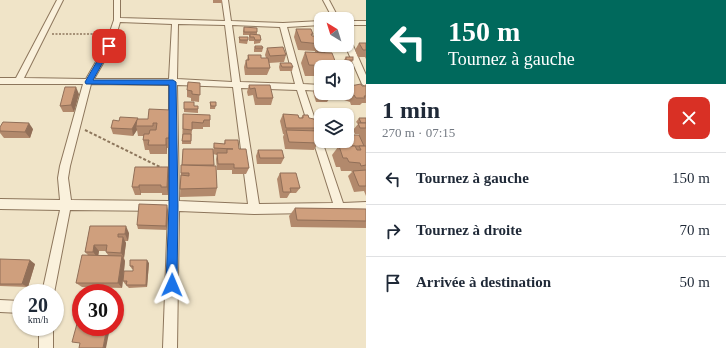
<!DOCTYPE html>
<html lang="fr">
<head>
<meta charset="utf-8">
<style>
  :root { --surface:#fff; --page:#f2f2f3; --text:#1f2937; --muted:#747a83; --line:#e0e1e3 }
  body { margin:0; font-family:Georgia,serif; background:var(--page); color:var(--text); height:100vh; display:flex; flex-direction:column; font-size:15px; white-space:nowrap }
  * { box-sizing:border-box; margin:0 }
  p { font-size:13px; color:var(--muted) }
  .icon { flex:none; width:22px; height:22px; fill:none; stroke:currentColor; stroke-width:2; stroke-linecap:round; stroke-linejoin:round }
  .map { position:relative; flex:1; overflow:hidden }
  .details { display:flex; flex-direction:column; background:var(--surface); width:360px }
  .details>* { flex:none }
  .guide { background:#00695c; color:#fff; overflow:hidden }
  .needle { width:26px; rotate:322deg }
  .buttons { position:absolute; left:314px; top:12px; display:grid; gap:8px }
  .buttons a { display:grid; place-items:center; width:40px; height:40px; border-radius:8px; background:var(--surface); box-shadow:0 1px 3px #0004; font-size:20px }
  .speed { position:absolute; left:12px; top:284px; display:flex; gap:8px; font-size:20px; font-weight:700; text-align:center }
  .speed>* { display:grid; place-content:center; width:52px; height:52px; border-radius:50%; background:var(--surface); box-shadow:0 1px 3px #0004; line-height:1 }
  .speed small { font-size:10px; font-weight:400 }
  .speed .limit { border:6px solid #d22; background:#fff; color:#111 }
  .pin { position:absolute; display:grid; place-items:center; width:34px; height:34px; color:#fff; margin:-17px; border-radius:8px; box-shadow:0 2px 6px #0006 }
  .me { position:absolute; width:44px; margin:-22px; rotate:1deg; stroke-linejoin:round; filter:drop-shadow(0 0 3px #0008) }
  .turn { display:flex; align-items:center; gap:14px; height:84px; padding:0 16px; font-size:18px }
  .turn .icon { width:52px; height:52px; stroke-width:2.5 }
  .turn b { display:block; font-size:28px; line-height:34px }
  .round { display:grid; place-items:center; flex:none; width:42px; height:42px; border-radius:8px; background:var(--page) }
  .summary { display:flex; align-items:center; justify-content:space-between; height:68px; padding:0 16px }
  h1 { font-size:24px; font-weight:800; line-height:30px }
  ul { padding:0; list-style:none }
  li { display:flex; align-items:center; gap:12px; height:52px; padding:0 16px; border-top:1px solid var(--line) }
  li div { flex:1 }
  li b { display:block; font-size:15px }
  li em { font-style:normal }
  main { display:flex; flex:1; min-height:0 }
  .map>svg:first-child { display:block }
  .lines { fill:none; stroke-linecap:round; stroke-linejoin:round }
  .minor-casing { stroke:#8d765c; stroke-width:2 }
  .path-far1 { stroke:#8d765c; stroke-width:1.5; stroke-dasharray:2 1.5; stroke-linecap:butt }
  .path { stroke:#8d765c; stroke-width:2; stroke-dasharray:3 2; stroke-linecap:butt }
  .minor { fill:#faf1dc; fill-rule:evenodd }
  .wall { fill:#b2896c; fill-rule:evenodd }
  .shaded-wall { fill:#916f58 }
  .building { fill:#cf9f7d; stroke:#916f58 }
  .route { fill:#1a73e8; stroke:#114b97 }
</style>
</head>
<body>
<main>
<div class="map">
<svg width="366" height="348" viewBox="0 0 366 348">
  <rect width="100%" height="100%" fill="#f0e4c8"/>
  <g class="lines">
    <g class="minor-casing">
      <g id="minor">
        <path d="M 57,0 L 63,0 L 24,78 L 86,79 L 105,46 L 114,20 L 114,0 L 120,0 L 120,18 L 225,21 L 222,0 L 228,0 L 231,21 L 283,23 L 321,21 L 321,25 L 287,27 L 303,84 L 321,85 L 321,91 L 305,90 L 321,137 L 321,141 L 322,141 L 343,203 L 366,202 L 366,212 L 254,214 L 179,211 L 177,348 L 163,348 L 168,211 L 70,210 L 54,293 L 42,293 L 60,210 L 0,209 L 0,199 L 60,200 L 58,178 L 60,166 L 83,84 L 0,84 L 0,78 L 16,78 ZM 120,22 L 172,24 L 169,79 L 94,79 L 113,46 ZM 178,24 L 225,25 L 232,82 L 177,79 ZM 232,25 L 280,27 L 295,84 L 240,82 ZM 91,84 L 169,85 L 169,201 L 71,200 L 68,178 L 70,166 ZM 177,85 L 233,87 L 248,204 L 179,201 ZM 241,88 L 297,90 L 333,203 L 259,204 Z"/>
        <path d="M 323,0 L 329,0 L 339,19 L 333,19 Z"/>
        <rect x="347" y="21" width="19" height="4"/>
        <path d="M 347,39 L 351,41 L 366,75 L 366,87 L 362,84 L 345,45 L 347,45 Z"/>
        <path d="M 0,300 L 21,301 L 21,313 L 0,312 Z"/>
        <rect x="39" y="327" width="14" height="21"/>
      </g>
    </g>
    <path class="path-far1" d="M 52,34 L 103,34"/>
    <path class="path" d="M 85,130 L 162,168"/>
    <use href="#minor" class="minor"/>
  </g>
  <g class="wall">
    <rect x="213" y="0" width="9" height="3"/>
    <path d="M 244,27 L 257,32 L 257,35 L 261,40 L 260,43 L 254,44 L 254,41 L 249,41 L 249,35 L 243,35 L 243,31 Z"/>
    <path d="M 317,27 L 321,27 L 321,45 L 324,45 L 322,49 L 325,53 L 337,66 L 336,67 L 321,67 L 321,76 L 305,76 L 301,63 L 305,52 L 315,52 L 315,51 L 298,50 L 294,37 L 296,29 L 313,34 L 312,36 L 314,36 Z"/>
    <path d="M 239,37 L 248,40 L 247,44 L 239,43 Z"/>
    <path d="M 359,43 L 366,43 L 366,59 L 365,57 L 358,57 L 355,50 Z"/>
    <path d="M 255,46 L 263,48 L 262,52 L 254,52 L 254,49 Z"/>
    <path d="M 267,48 L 286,55 L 284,62 L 269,63 L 270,68 L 267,75 L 245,75 L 244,67 L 246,60 L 247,60 L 248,55 L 261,58 L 266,58 L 265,55 Z"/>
    <path d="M 346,57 L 353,60 L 351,64 L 344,63 L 344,60 Z"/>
    <path d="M 280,63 L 293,67 L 292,71 L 280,71 L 279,67 Z"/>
    <path d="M 200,83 L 199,102 L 191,101 L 191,98 L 187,97 L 187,90 Z"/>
    <path d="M 347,83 L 350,86 L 364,86 L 366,84 L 366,103 L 362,103 L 360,105 L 351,105 L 350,102 L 344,100 L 341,93 L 347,93 Z"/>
    <path d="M 249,85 L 273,98 L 271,105 L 255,105 L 253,95 L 248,96 L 247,92 Z"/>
    <path d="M 316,85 L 321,93 L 332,95 L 327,102 L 316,102 L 313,92 Z"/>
    <path d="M 79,94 L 74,112 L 63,112 L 60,106 Z"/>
    <path d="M 184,102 L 194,106 L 198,106 L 198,113 L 184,112 Z"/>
    <path d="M 210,102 L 216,102 L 215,109 L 210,109 Z"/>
    <path d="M 183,114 L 210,120 L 210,127 L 203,127 L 203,129 L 192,129 L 191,144 L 182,144 Z"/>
    <path d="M 283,114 L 301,118 L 303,115 L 309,118 L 317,128 L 315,131 L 321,138 L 314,150 L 285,149 L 283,137 L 284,134 L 283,134 L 280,121 Z"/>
    <path d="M 359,118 L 366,118 L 366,196 L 364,191 L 354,192 L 348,176 L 352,172 L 351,171 L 341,171 L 340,167 L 336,167 L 332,155 L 338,147 L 338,146 L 331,146 L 330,141 L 347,141 L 347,125 L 353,131 L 352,133 L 353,135 L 359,135 L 359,134 L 355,134 L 353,130 L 358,124 L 356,122 Z"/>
    <path d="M 138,119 L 172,120 L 170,148 L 167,148 L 167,154 L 150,154 L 149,150 L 145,150 L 143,140 L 144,136 L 138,136 L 137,130 L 133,136 L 113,134 L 111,128 L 119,121 Z"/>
    <path d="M 0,127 L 33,129 L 30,138 L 4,138 L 0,133 Z"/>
    <path d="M 225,140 L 239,149 L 249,168 L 246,174 L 232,174 L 232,170 L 217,170 L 216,159 L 217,155 L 213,154 L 217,188 L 215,196 L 180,197 L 181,165 L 182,165 L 183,149 L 213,154 L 214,143 L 224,144 Z"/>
    <path d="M 258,150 L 284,158 L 281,164 L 257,164 L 256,156 Z"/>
    <path d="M 168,167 L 169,176 L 168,195 L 162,195 L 162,193 L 141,193 L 141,195 L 135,195 L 132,187 Z"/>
    <path d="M 280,173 L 300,188 L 296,193 L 290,193 L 287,198 L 280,198 L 277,179 Z"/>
    <path d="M 295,208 L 366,209 L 366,228 L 291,227 L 289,216 Z"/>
    <path d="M 168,210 L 167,230 L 138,229 L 137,225 Z"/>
    <path d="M 90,226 L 129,233 L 128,241 L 125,241 L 126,243 L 124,258 L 125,261 L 124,271 L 133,271 L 133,269 L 132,269 L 130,266 L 149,263 L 147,287 L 129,288 L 126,285 L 127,284 L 125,284 L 123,281 L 123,279 L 122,288 L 82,287 L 76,283 L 88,255 L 85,252 ZM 99,251 L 107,251 L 106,252 L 108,255 L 98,255 Z"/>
    <path d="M 0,259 L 35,264 L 28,287 L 0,286 Z"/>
  </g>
  <g class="shaded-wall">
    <path d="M 76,87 L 79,94 L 74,112 L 71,105 Z"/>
    <path d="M 171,110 L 172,120 L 170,148 L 169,138 Z"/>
    <path d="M 138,118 L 136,126 L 137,130 L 133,136 L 132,129 Z"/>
    <path d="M 29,123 L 33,129 L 30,138 L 25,132 Z"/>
    <path d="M 166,138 L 167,148 L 167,154 L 166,145 Z"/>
    <path d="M 168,167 L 169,176 L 168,195 L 167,187 Z"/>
    <path d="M 139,185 L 141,193 L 141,195 L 139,187 Z"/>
    <path d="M 167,205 L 168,210 L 167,230 L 166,226 Z"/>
    <path d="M 126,226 L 129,233 L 128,241 L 125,234 Z"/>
    <path d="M 123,237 L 126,243 L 124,258 L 121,253 Z"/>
    <path d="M 94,245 L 99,251 L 98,258 L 93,252 Z"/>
    <path d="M 122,256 L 125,261 L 122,288 L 118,283 Z"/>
    <path d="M 30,260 L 35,264 L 28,287 L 22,284 Z"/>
    <path d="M 147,260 L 149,263 L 147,287 L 146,285 Z"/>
    <path d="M 97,327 L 101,327 L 100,332 L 96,331 Z"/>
    <path d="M 106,332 L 109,333 L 106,348 L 103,348 Z"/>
  </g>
  <g class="building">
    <path d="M 244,27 L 257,28 L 257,32 L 244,32 Z"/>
    <path d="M 317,27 L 321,27 L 321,34 Z"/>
    <path d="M 296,29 L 311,29 L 313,34 L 311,34 L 312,36 L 315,36 L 314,34 L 320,34 L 321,36 L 321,44 L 301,42 Z"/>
    <path d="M 250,34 L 260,35 L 261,40 L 255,40 L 254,37 L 250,37 Z"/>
    <path d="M 239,37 L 248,37 L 248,40 L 240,40 Z"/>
    <path d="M 359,43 L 366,43 L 366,50 L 363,50 Z"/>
    <path d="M 255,46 L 262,46 L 263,48 L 255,48 Z"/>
    <path d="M 283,47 L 286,55 L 270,56 L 267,48 Z"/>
    <path d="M 316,49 L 323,49 L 325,53 L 318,52 Z"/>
    <path d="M 305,52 L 332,53 L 337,66 L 309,65 Z"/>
    <path d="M 248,55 L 261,55 L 261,58 L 268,58 L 270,68 L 247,68 L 246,60 L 249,60 Z"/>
    <rect x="346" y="57" width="7" height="3"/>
    <path d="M 280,63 L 291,63 L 293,67 L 282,67 Z"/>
    <path d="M 188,82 L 200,83 L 200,95 L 192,94 L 192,91 L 187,90 Z"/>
    <path d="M 347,83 L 349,83 L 350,86 L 361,84 L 362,86 L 366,86 L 366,96 L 364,96 L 365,98 L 356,98 L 354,95 L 348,93 L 347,90 Z"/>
    <path d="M 249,85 L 270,85 L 273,98 L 257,98 L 255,88 L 250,89 Z"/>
    <path d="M 316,85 L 321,85 L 321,93 L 331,93 L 332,95 L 320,95 Z"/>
    <path d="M 65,87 L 76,87 L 71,105 L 60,106 Z"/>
    <path d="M 184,102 L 194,102 L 194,106 L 198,106 L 198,109 L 184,109 Z"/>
    <path d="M 210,102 L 216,102 L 216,106 L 211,106 Z"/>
    <path d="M 149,109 L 171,110 L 169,138 L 166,138 L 166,145 L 148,145 L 149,140 L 143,140 L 144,134 L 149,134 L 150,130 L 156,130 L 157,123 L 153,123 L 153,126 L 136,126 L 137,119 L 148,119 Z"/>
    <path d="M 183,114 L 210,115 L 210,120 L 204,120 L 203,123 L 192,122 L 192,130 L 183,129 Z"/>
    <path d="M 283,114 L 298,115 L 299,118 L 303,118 L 303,115 L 308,115 L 309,118 L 314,119 L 317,128 L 286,128 Z"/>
    <path d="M 120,117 L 138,118 L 132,129 L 111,128 L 113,120 L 119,121 Z"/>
    <path d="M 359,118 L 366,118 L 366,123 L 361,123 Z"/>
    <path d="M 3,122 L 29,123 L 25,132 L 0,131 L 0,127 Z"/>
    <path d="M 358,123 L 366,123 L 366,128 L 360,128 Z"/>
    <path d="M 350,124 L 353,131 L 351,131 L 353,135 L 359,135 L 364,146 L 349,146 L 349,144 L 345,144 L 343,141 L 347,141 L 347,125 Z"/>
    <path d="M 286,130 L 319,131 L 321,138 L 316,138 L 318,143 L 289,142 Z"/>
    <path d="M 183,134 L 191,134 L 191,141 L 182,141 Z"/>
    <path d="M 225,140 L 238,140 L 239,149 L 246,149 L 249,168 L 234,168 L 234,164 L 218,164 L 217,153 L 227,153 L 227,149 L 233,149 L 214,148 L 214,143 L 225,144 Z"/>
    <path d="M 339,146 L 355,146 L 357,150 L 361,150 L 359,146 L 366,146 L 366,165 L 361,166 L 360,163 L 349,162 L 347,158 L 343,158 Z"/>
    <path d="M 183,149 L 213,149 L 214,165 L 182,165 Z"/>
    <path d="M 258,150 L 282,150 L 284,158 L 260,158 Z"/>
    <path d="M 181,165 L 216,166 L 217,188 L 180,189 L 181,175 L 189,176 L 189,173 L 181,173 Z"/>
    <path d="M 135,167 L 168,167 L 167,187 L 161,187 L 161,185 L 139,185 L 139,187 L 132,187 Z"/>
    <path d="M 366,170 L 366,186 L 359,186 L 353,171 Z"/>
    <path d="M 280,173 L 296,173 L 300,188 L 290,188 L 291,192 L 283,192 Z"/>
    <path d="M 139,204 L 167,205 L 166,226 L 137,225 Z"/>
    <path d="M 295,208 L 366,209 L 366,221 L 297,220 Z"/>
    <path d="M 90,226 L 126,226 L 125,234 L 118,234 L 118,237 L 123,237 L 121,253 L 106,252 L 107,245 L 94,245 L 93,252 L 85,252 Z"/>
    <path d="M 82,255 L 122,256 L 118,283 L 76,283 Z"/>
    <path d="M 0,259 L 30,260 L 22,284 L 0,284 Z"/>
    <path d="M 130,260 L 147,260 L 146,285 L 126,285 L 127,281 L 123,281 L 124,271 L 133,271 L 133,266 L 130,266 Z"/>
    <path d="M 78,320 L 81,320 L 81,327 L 97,327 L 96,331 L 106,332 L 103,348 L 79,348 L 80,343 L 72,342 Z"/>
  </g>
  <path class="route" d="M 107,44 L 112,46 L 93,80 L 173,80 L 176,82 L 178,206 L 177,285 L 176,289 L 172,291 L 168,289 L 166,285 L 169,206 L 169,85 L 86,84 L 85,82 Z"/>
</svg>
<div class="buttons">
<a><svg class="needle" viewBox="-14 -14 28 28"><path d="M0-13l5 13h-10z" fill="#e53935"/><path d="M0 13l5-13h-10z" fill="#747a83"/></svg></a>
<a><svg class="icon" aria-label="sound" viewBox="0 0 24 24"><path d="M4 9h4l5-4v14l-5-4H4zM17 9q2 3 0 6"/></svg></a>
<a><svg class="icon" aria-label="layers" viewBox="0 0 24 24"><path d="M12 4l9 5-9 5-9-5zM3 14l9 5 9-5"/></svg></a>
</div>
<div class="speed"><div>20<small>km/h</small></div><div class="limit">30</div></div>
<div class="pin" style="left:109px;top:46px;background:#d93025"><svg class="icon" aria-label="arrive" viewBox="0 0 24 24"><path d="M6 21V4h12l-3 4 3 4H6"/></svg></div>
<svg class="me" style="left:172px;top:285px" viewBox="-20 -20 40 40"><path d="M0-17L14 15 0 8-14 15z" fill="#1a73e8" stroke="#fff" stroke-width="4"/></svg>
</div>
<section class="details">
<div class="guide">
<div class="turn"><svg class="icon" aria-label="left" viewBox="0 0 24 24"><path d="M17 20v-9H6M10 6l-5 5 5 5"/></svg><div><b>150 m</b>Tournez à gauche</div></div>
</div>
<div class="summary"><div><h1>1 min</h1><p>270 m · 07:15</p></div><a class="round" style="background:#d93025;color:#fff"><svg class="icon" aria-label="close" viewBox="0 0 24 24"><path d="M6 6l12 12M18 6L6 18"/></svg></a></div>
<ul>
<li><svg class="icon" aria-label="left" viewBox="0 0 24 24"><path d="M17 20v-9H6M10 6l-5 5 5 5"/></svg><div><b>Tournez à gauche</b></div><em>150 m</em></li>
<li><svg class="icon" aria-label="right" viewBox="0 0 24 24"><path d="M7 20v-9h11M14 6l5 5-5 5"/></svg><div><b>Tournez à droite</b></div><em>70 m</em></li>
<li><svg class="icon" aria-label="arrive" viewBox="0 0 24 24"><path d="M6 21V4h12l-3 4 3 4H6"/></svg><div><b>Arrivée à destination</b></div><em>50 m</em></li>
</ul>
</section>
</main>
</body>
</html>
